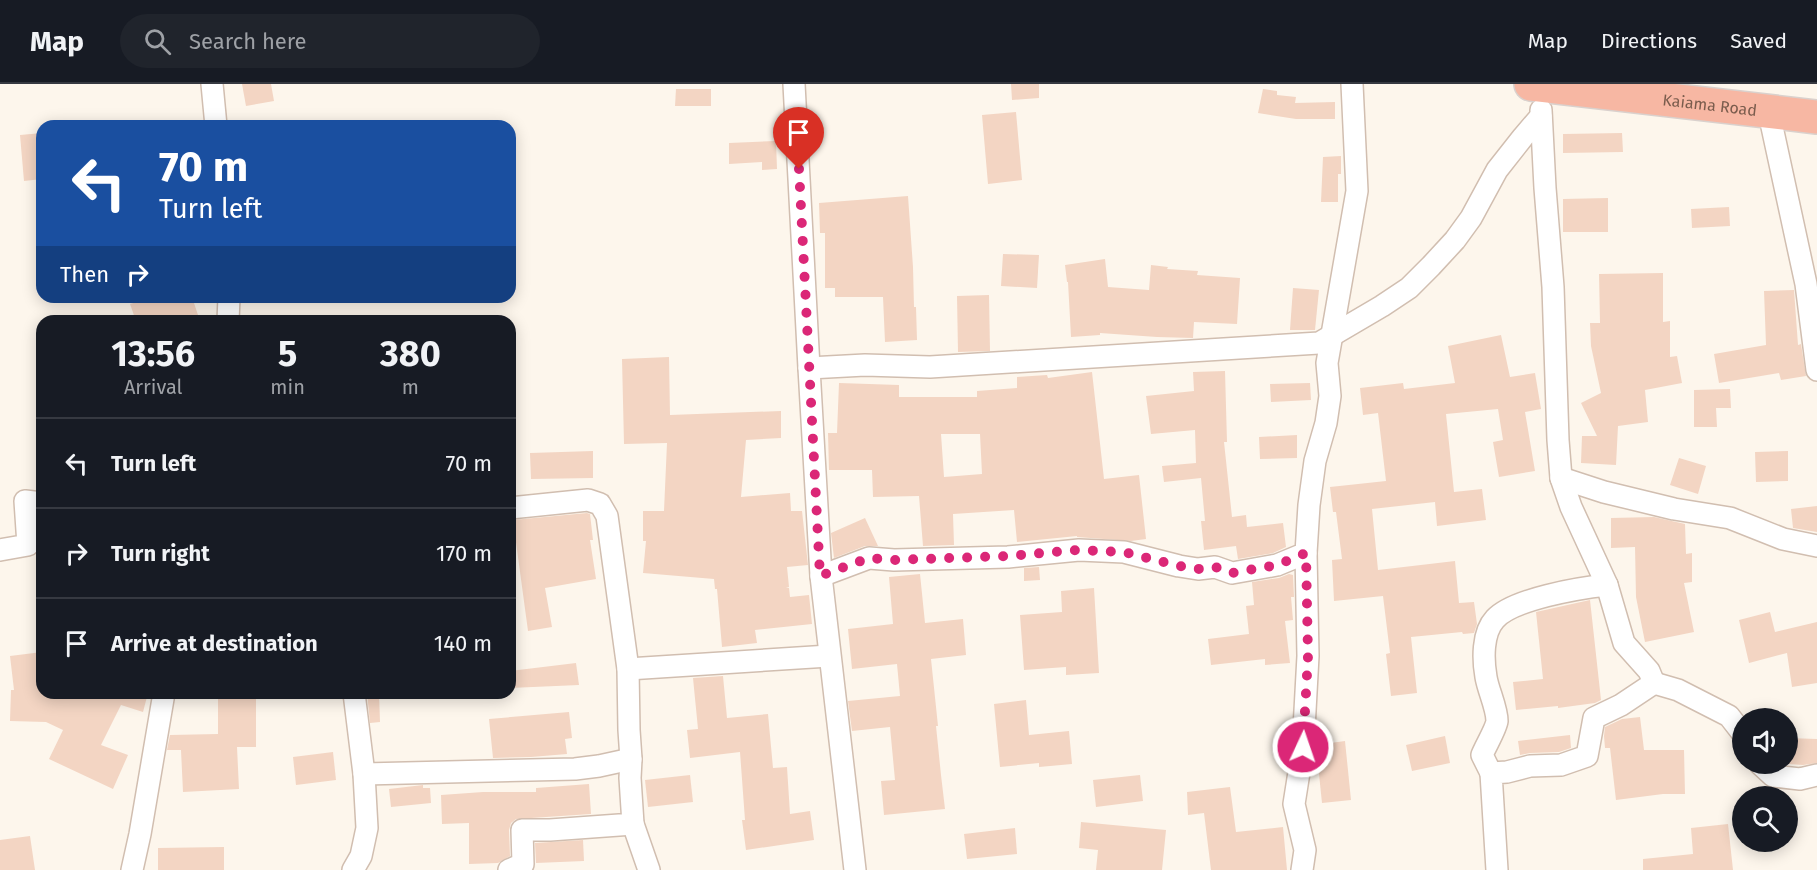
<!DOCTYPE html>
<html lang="en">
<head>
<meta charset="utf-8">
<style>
  :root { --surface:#171b24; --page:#20242c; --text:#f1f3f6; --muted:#9ea1a6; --line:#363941 }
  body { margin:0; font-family:"Fira Sans",sans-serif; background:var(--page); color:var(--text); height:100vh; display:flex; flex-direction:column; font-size:22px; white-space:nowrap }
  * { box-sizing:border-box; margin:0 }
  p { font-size:20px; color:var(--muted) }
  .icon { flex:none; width:33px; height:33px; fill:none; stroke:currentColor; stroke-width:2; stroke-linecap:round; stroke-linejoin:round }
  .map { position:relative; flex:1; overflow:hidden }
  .panel { position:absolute; left:36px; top:231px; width:480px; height:384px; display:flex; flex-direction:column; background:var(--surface); border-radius:18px; box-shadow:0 3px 15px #0003 }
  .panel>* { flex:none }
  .banner { position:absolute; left:36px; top:36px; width:480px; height:183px; border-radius:18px; box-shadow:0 3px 15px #0003; background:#1a4fa0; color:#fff; overflow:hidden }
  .buttons { position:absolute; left:1732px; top:624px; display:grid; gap:12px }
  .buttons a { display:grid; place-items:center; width:66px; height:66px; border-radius:50%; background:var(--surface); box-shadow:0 3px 15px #0003; font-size:30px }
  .pin { position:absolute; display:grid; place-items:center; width:51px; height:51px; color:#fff; margin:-62px -26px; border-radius:50% 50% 50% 0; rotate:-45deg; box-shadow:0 0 6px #0007 }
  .pin .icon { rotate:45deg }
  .me { position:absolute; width:66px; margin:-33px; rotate:3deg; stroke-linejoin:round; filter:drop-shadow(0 0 4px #0008) }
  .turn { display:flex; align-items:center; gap:21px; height:126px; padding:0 24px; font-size:27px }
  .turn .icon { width:78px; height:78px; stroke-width:2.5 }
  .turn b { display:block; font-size:42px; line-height:51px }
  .then { display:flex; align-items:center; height:57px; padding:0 24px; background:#0003; gap:12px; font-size:22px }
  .eta { display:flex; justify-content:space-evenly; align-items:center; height:102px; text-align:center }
  .eta b { font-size:36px; font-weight:700; line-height:42px }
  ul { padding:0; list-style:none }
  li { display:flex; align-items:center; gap:18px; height:90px; padding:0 24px; border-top:2px solid var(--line) }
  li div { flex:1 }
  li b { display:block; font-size:22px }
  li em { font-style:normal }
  header { display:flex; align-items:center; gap:36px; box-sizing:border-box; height:84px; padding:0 30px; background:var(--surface); border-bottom:2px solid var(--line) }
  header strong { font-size:28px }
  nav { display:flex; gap:33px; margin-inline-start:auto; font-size:21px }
  .search { width:420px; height:54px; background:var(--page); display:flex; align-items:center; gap:15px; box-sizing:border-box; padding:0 21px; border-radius:33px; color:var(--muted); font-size:22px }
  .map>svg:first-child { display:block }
  .building { fill:#f3d5c3; fill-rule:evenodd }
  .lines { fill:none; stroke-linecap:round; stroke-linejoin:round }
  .street-casing { stroke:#d1beb0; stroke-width:24 }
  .highway-casing { stroke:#dad1cd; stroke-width:36 }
  .street { stroke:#fff; stroke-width:21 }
  .highway { stroke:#f7b7a3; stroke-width:33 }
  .route { stroke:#db2777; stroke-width:10; stroke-dasharray:0 18 }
  .labels { text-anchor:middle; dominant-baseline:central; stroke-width:4.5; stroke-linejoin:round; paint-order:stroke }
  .street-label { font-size:16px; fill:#7a5c4d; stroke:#fffaf3 }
</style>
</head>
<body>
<header>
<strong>Map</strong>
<div class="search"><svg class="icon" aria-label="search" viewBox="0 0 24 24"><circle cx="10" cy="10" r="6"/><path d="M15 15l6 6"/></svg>Search here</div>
<nav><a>Map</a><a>Directions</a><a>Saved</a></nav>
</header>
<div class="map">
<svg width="1817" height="786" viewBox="0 0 1817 786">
  <rect width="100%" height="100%" fill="#fdf6ec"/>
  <g class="building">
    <path d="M 242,0 L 271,0 L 274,17 L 246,22 Z"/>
    <path d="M 1011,0 L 1039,0 L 1039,14 L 1012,16 Z"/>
    <path d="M 676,5 L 711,5 L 711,22 L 675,22 Z"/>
    <path d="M 1263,5 L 1277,7 L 1277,11 L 1296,13 L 1295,19 L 1335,18 L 1335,35 L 1296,35 L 1258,29 Z"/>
    <path d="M 1016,28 L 1022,96 L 988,100 L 982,31 Z"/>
    <path d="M 42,49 L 42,95 L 24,97 L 20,51 Z"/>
    <path d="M 1622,49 L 1623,68 L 1563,69 L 1563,50 Z"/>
    <path d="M 776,57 L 777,85 L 762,86 L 762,78 L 729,80 L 729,59 Z"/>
    <path d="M 1341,72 L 1341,90 L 1338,90 L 1338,118 L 1321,118 L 1323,73 Z"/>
    <path d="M 908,112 L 913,183 L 914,223 L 916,223 L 917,256 L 885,258 L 883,213 L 835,213 L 835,204 L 825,204 L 825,149 L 820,149 L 819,119 Z"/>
    <path d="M 1608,114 L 1608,148 L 1563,148 L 1563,115 Z"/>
    <path d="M 1729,123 L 1730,142 L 1692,144 L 1691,125 Z"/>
    <path d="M 1003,170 L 1039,171 L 1037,204 L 1001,202 Z"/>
    <path d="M 1105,175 L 1108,203 L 1149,206 L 1151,181 L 1168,183 L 1167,185 L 1198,187 L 1197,191 L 1240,194 L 1237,240 L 1194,238 L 1193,254 L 1157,253 L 1100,249 L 1100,251 L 1071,253 L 1068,198 L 1067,198 L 1065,181 Z"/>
    <path d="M 1663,189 L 1663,238 L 1670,237 L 1670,273 L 1677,272 L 1682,299 L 1645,306 L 1648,338 L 1618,342 L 1616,381 L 1581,379 L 1582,352 L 1597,352 L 1581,319 L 1601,309 L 1591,262 L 1590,239 L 1600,239 L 1599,190 Z"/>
    <path d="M 1293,204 L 1319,206 L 1315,246 L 1290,246 Z"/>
    <path d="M 1794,206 L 1798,261 L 1801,260 L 1806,292 L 1781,296 L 1779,289 L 1719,299 L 1714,270 L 1766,261 L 1764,207 Z"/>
    <path d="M 989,211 L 990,267 L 958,268 L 957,212 Z"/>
    <path d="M 153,213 L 192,213 L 200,237 L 136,237 L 130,220 Z"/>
    <path d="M 1501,251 L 1510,293 L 1535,289 L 1541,325 L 1525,328 L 1535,387 L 1499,393 L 1493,358 L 1503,356 L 1498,325 L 1446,330 L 1454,408 L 1482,405 L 1486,436 L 1437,442 L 1435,418 L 1372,425 L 1378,486 L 1455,477 L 1459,519 L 1474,518 L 1477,540 L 1474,549 L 1463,550 L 1462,548 L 1411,553 L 1417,609 L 1391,612 L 1386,570 L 1390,569 L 1383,512 L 1334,517 L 1332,476 L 1342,475 L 1336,428 L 1333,428 L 1330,403 L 1386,397 L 1378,329 L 1363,331 L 1360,304 L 1403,299 L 1404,305 L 1455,299 L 1448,262 Z"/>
    <path d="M 669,273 L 670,331 L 781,327 L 781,354 L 746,356 L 741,413 L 790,409 L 791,427 L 802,427 L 808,481 L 787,483 L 789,503 L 786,504 L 789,504 L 790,513 L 809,511 L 812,540 L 755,546 L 757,559 L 722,563 L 717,505 L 715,505 L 714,495 L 643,489 L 646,457 L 643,457 L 643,427 L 664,427 L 667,359 L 624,360 L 622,275 Z"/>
    <path d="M 1225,287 L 1227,358 L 1224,358 L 1232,433 L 1246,431 L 1247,443 L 1283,439 L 1286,463 L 1273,469 L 1238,475 L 1236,462 L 1204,466 L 1201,437 L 1205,437 L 1201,394 L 1164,398 L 1162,382 L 1196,379 L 1195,346 L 1151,350 L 1146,312 L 1194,307 L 1193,288 Z"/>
    <path d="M 1092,288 L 1104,395 L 1139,391 L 1146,455 L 1131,457 L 1077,453 L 1077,452 L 1017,458 L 1014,426 L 953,430 L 954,461 L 923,462 L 919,412 L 873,413 L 872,386 L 829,386 L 828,349 L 837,349 L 839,299 L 899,301 L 899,313 L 977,313 L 977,307 L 1017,304 L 1017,293 L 1047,291 L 1048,294 ZM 941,350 L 980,350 L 982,390 L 944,393 Z"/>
    <path d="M 1310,299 L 1311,316 L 1271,318 L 1270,300 Z"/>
    <path d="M 1730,305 L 1731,324 L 1716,324 L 1717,343 L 1694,343 L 1694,306 Z"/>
    <path d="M 1297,351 L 1297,374 L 1260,375 L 1259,353 Z"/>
    <path d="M 593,367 L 593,394 L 531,395 L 530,369 Z"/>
    <path d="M 1788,367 L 1788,397 L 1756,398 L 1755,368 Z"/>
    <path d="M 1679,374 L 1706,382 L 1698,410 L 1670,401 Z"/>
    <path d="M 1817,422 L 1817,448 L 1793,444 L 1791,425 Z"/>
    <path d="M 587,429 L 590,430 L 593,456 L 590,456 L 596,495 L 545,504 L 552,543 L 528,547 L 513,436 Z"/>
    <path d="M 1654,433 L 1685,440 L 1686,470 L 1692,469 L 1692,498 L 1684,499 L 1694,548 L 1645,558 L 1636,513 L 1635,463 L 1611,464 L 1611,434 Z"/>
    <path d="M 865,434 L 878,462 L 865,462 L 834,474 L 831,449 Z"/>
    <path d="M 1039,483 L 1040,496 L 1024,497 L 1024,484 Z"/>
    <path d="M 920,490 L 925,539 L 963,535 L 966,571 L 931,575 L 938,642 L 936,642 L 941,691 L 945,725 L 884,731 L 881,697 L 895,696 L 890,643 L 852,647 L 848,617 L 900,612 L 897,580 L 852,585 L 848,545 L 893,540 L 889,493 Z"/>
    <path d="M 1289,490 L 1293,491 L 1294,513 L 1291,513 L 1293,536 L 1285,537 L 1290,579 L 1265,581 L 1265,575 L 1211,581 L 1208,555 L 1249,550 L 1246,522 L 1254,521 L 1252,498 L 1279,494 Z"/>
    <path d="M 1094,504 L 1099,589 L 1066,591 L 1066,583 L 1024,586 L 1020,531 L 1062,528 L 1061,507 Z"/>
    <path d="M 1590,516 L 1601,616 L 1595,619 L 1558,624 L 1558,622 L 1516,626 L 1513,598 L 1543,595 L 1536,528 Z"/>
    <path d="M 1770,528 L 1775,548 L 1817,538 L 1817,599 L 1792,603 L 1787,569 L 1749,579 L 1739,536 Z"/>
    <path d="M 42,568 L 42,609 L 148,609 L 143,628 L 121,621 L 101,661 L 128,671 L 113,705 L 49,675 L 63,646 L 46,638 L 10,637 L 11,606 L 14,606 L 10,572 Z"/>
    <path d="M 576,579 L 579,601 L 510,604 L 510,587 Z"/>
    <path d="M 723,592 L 727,634 L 768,630 L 773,684 L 787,683 L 790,730 L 810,727 L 814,756 L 746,766 L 742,736 L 745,736 L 740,668 L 690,674 L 687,646 L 698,645 L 693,594 Z"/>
    <path d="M 218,609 L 256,609 L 256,663 L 237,663 L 239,705 L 183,708 L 181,666 L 167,666 L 170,651 L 218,650 Z"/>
    <path d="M 367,609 L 379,609 L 380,638 L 370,639 Z"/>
    <path d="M 1026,616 L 1029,651 L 1069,647 L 1072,680 L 1039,683 L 1039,679 L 1000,683 L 994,620 Z"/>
    <path d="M 569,628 L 572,654 L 565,655 L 567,670 L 531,673 L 493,674 L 489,635 Z"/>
    <path d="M 1640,633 L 1644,666 L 1684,666 L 1685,710 L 1663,710 L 1616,716 L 1610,664 L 1605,664 L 1604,652 L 1605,643 L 1622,635 Z"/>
    <path d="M 1570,651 L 1571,664 L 1559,668 L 1530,669 L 1520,671 L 1518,657 Z"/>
    <path d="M 1445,652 L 1450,679 L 1412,687 L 1406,661 Z"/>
    <path d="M 1788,654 L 1817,655 L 1817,679 L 1803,681 L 1788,680 Z"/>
    <path d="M 1345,657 L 1351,716 L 1322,719 L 1316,661 Z"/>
    <path d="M 333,668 L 336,696 L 296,701 L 293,673 Z"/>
    <path d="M 690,691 L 693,718 L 648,723 L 645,696 Z"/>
    <path d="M 1140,691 L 1143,717 L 1096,723 L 1093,696 Z"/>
    <path d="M 589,700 L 591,730 L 516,735 L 511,739 L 509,746 L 510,772 L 498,779 L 469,780 L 469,739 L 442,740 L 441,711 L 483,708 L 536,708 L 536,704 Z"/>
    <path d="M 423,701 L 423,704 L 430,704 L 431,719 L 391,723 L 389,705 Z"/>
    <path d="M 1230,703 L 1236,748 L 1283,743 L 1287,786 L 1211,786 L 1204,729 L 1188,731 L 1187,708 Z"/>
    <path d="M 1081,738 L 1166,746 L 1162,786 L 1096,786 L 1098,766 L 1079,764 Z"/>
    <path d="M 1728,740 L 1733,786 L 1643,786 L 1643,775 L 1693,770 L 1691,744 Z"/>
    <path d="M 1015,744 L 1017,770 L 967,775 L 964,750 Z"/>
    <path d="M 30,752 L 35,786 L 0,786 L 0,756 Z"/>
    <path d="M 583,756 L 584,777 L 536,779 L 535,759 Z"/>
    <path d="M 224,763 L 224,786 L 158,786 L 158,764 Z"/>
  </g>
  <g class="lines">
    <g class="street-casing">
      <g id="street">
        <path d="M 212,0 L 216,42"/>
        <path d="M 794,0 L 809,284"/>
        <path d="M 1769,29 L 1806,200 L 1817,286"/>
        <path d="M 228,237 L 229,213"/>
        <path d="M 1561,394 L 1604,408 L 1674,425 L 1730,434 L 1783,455 L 1817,462"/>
        <path d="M 0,466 L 28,461 L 25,417 L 42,419"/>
        <path d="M 821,492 L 869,474 L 894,476 L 1008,473 L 1079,466 L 1124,468 L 1179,482 L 1198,485 L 1215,483 L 1232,489 L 1277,481 L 1306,469 L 1309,421 L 1315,377 L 1326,339 L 1330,312 L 1327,279 L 1357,107 L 1352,0"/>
        <path d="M 628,585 L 829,572"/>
        <path d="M 1654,599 L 1678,606 L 1729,632 L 1743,650"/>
        <path d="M 1760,680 L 1773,692 L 1800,695 L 1817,691"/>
        <path d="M 1491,689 L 1482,671 C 1485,663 1496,645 1497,637 C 1497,624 1488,606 1486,593 C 1483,576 1482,549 1495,535 C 1513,515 1579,504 1607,501"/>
        <path d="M 364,690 L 575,685 L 599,682 L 631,675 L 629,646 L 628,585 L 607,432 L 600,420 L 588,416 L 510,424"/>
        <path d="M 633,740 L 649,786"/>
        <path d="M 132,786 L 140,750 L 164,609"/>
        <path d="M 353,786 L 361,772 L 367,744 L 364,690 L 354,609"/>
        <path d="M 509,786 L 523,780 L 522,746 L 550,746 L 633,740 L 630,694 L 631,675"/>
        <path d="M 855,786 L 821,492 L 809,284 L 865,281 L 930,283 L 1319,259 L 1382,222 L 1409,204 L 1431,182 L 1455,156 L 1471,134 L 1497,86 L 1523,53 L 1541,32"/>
        <path d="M 1302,786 L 1305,766 L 1294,720 L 1303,663 L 1308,572 L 1306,469"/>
        <path d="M 1497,786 L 1491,689 L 1507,688 L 1530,682 L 1561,681 L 1587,672 L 1594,634 L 1621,621 L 1654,599 L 1649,587 L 1624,559 L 1607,501 L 1571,423 L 1561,394 L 1558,356 L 1553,203 L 1545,104 L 1541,26"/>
      </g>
    </g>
    <g class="highway-casing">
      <g id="highway">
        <path id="s1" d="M 1531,0 L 1817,33"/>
      </g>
    </g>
    <use href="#street" class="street"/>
    <use href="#highway" class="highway"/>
  </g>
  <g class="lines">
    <path class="route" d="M 799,85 L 820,492 L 869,474 L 894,476 L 1008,472 L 1078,466 L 1124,468 L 1179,482 L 1198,485 L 1215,483 L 1232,489 L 1277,481 L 1306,469 L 1308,572 L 1303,663"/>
  </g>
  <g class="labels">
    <g class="street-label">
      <text stroke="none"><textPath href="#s1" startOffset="180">Kaiama Road</textPath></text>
    </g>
  </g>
</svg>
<div class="buttons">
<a><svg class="icon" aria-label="sound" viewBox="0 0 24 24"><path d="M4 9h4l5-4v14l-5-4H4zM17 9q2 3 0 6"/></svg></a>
<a><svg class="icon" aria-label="search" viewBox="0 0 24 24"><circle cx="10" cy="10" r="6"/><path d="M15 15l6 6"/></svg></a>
</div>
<div class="pin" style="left:799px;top:85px;background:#d93025"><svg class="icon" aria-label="arrive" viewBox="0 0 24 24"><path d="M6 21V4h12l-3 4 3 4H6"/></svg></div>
<svg class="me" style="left:1303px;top:663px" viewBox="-20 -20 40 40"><circle r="17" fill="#db2777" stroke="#fff" stroke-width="3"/><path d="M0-11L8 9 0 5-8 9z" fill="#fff"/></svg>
<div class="banner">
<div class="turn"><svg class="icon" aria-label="left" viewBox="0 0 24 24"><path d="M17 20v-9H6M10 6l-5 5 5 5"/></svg><div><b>70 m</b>Turn left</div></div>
<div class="then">Then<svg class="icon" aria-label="right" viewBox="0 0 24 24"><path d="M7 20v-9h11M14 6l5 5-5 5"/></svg></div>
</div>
<section class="panel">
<div class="eta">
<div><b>13:56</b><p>Arrival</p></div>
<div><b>5</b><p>min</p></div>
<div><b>380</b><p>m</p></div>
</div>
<ul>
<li><svg class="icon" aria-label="left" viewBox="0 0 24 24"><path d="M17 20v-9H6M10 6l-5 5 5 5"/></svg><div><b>Turn left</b></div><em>70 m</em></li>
<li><svg class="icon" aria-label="right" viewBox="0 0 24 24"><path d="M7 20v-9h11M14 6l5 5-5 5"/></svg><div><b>Turn right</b></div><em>170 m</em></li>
<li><svg class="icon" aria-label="arrive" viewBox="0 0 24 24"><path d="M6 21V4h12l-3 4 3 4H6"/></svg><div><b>Arrive at destination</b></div><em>140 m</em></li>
</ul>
</section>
</div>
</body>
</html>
